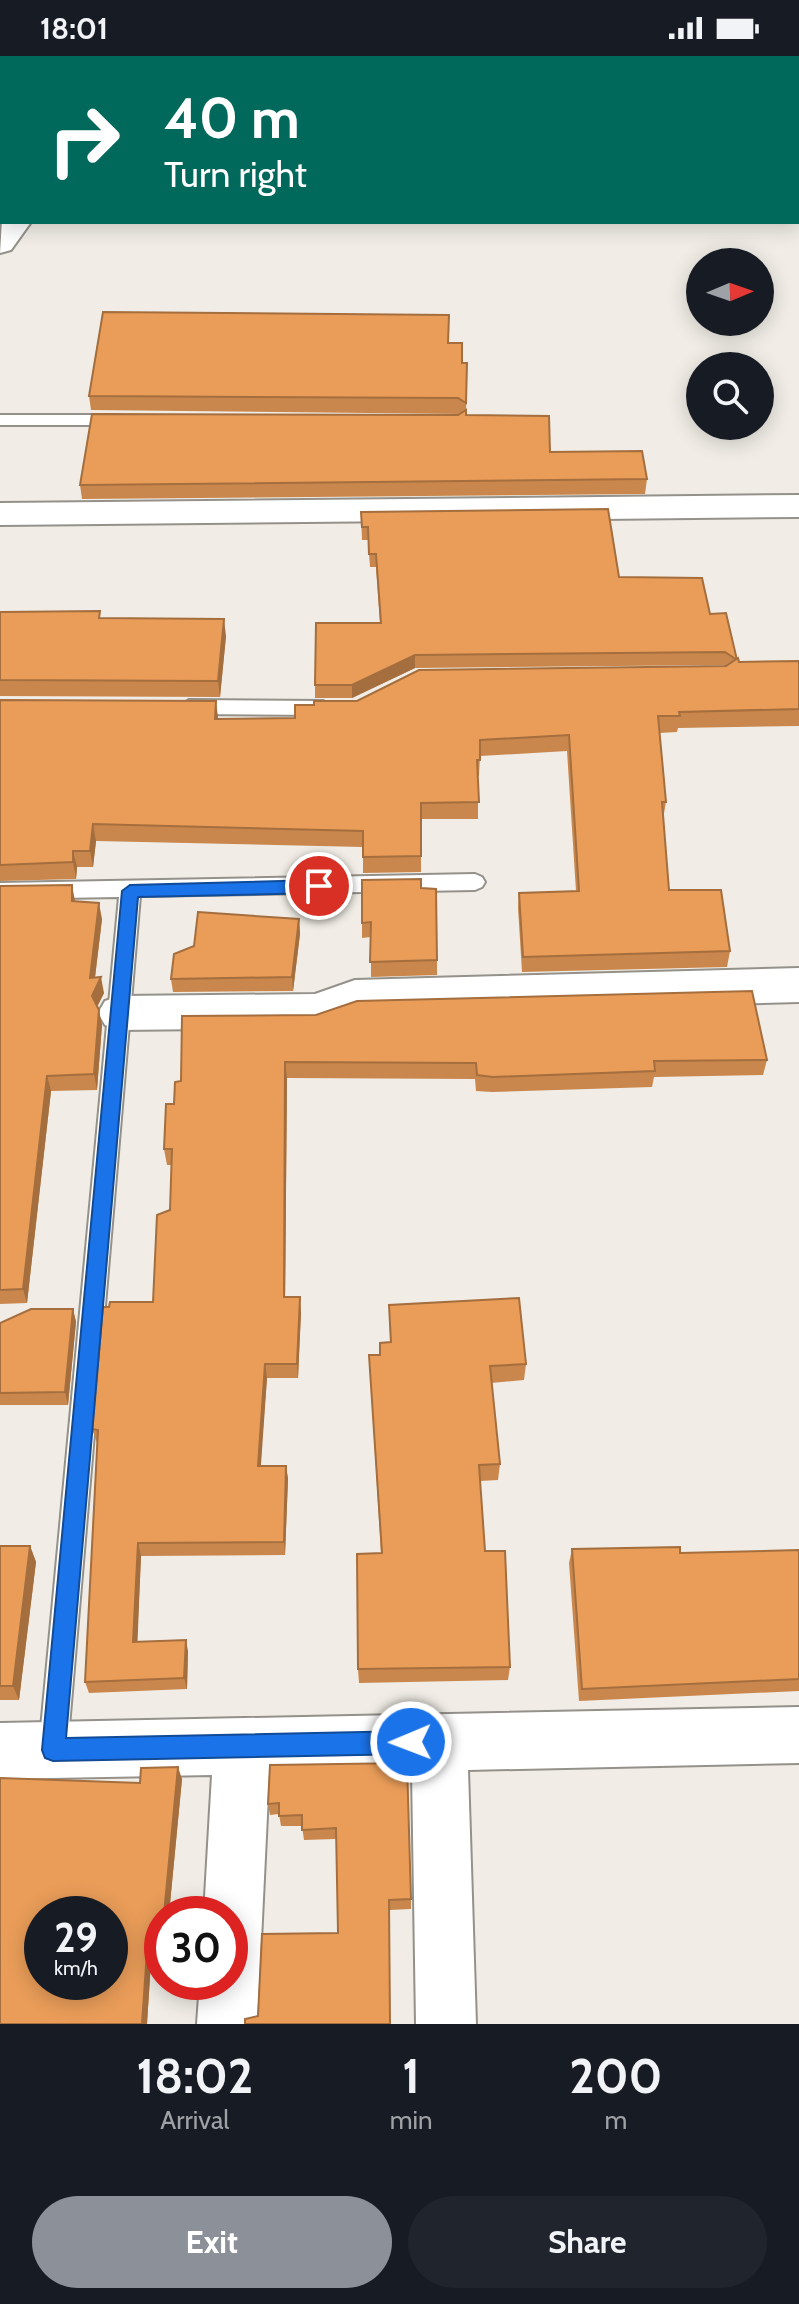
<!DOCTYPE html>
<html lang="en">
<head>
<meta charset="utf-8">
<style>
  :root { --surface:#171b24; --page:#20242c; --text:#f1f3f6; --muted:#9ea1a6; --accent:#8c9099 }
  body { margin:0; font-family:Cabin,sans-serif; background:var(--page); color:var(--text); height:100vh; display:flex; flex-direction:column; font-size:30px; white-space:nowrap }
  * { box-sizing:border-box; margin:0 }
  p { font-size:26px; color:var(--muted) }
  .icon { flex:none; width:44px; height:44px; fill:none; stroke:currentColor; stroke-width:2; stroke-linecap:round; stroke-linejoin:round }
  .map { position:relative; height:1968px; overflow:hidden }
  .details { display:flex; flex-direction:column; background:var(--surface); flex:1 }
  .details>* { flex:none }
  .banner { position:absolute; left:0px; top:0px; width:800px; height:168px; box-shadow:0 4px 20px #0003; background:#00695c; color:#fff; overflow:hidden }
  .needle { width:52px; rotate:88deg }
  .controls { position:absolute; left:686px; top:192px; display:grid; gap:16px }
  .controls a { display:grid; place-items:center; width:88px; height:88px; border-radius:50%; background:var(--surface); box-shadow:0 4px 20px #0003; font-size:40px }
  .speed { position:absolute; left:24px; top:1840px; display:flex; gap:16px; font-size:40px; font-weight:700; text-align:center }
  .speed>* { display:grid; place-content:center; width:104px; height:104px; border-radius:50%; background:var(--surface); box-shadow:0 4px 20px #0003; line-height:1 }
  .speed small { font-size:20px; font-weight:400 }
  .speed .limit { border:12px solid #d22; background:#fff; color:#111 }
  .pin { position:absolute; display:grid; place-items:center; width:68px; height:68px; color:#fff; margin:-34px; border:4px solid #fff; border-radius:50%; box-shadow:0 2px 8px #0007 }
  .me { position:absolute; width:88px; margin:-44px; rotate:269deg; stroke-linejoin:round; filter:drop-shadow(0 0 6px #0008) }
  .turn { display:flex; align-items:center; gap:28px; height:168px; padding:0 32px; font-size:36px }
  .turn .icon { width:104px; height:104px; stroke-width:2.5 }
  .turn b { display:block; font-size:56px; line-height:68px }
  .eta { display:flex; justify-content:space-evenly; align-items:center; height:136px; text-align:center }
  .eta b { font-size:48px; font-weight:800; line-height:56px }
  .button { display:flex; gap:16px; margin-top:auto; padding:16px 32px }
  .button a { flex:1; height:92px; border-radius:48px; background:var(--accent); color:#fff; font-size:32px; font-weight:800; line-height:92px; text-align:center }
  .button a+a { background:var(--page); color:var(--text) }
  .status { display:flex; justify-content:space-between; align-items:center; height:56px; padding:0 40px; background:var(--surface); direction:ltr }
  .status svg { height:22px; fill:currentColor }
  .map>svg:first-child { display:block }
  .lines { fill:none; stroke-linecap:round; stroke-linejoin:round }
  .lane-casing { stroke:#94918a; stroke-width:4 }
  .street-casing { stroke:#94918a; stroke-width:4 }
  .lane { fill:#fff; fill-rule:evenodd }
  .street { fill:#fff; fill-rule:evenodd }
  .wall { fill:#c9874d }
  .shaded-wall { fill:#a46e3e }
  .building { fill:#ea9d59; stroke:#a46e3e; stroke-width:2; fill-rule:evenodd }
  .route { fill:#1a73e8; stroke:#114b97; stroke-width:2 }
</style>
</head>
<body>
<div class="status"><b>18:01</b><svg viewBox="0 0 49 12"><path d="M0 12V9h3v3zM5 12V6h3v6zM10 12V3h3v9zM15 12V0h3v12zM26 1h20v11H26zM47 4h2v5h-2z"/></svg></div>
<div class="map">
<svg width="799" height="1968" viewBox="0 0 799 1968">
  <rect width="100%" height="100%" fill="#f1ede6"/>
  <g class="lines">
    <g class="lane-casing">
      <g id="lane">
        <path d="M 0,359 L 119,359 L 127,364 L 119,369 L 0,369 Z"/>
        <path d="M 189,644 L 323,645 L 333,652 L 323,659 L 189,658 L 179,651 Z"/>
        <path d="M 475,818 L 482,821 L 485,826 L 482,831 L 475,834 L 140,840 L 67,1694 L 63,1704 L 53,1708 L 43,1704 L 39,1694 L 119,841 L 0,843 L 0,827 Z"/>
      </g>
    </g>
    <g class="street-casing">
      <g id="street">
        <path d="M 122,0 L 150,0 L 121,2 Z"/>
        <path d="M 2,164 L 31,166 L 11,194 L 0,197 Z"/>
        <path d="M 799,439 L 799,461 L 0,469 L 0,447 Z"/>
        <path d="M 799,912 L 799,946 L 357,958 L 317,972 L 120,974 L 105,969 L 98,957 L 105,945 L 120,940 L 315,938 L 355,924 Z"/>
        <path d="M 799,1651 L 799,1707 L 468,1714 L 476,1968 L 416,1968 L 412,1715 L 269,1718 L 257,1968 L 197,1968 L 200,1926 L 230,1926 L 230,1858 L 204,1858 L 212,1719 L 0,1723 L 0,1667 Z"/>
      </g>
    </g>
    <use href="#lane" class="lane"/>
    <use href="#street" class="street"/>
  </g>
  <g class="wall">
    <path d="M 448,287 L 462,307 L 467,307 L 466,359 L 550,396 L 647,423 L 645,438 L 82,443 L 80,429 L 460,358 L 91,354 L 89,340 Z"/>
    <path d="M 361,456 L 619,521 L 710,558 L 739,606 L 799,605 L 799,670 L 678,672 L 677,676 L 659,677 L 666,746 L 663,763 L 669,834 L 730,895 L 727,911 L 522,916 L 518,852 L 519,837 L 576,835 L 567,695 L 480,700 L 479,720 L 478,720 L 478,763 L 421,763 L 421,816 L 363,817 L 363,791 L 96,785 L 93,811 L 77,811 L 76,823 L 0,825 L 0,644 L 218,663 L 295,662 L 314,649 L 725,610 L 723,609 L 415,612 L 352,642 L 315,642 L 315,629 L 380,567 L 376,511 L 370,511 L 368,484 L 362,484 Z"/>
    <path d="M 0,556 L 101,562 L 226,580 L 220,641 L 0,640 Z"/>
    <path d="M 0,830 L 75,846 L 102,863 L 95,922 L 104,937 L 97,951 L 102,969 L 97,1034 L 51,1035 L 27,1247 L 0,1248 Z"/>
    <path d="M 421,832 L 437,904 L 437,919 L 371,921 L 371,881 L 362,882 L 362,867 Z"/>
    <path d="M 299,863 L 300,878 L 293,935 L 173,936 L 171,923 Z"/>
    <path d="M 182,960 L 767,1004 L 763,1019 L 654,1021 L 652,1031 L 492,1036 L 476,1035 L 475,1023 L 287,1022 L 285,1241 L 301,1256 L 298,1322 L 267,1322 L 260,1410 L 286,1410 L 288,1423 L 285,1499 L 141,1500 L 137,1585 L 188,1595 L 187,1633 L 89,1637 L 85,1626 L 97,1387 L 92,1373 L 153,1246 L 170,1154 L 172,1109 L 167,1109 L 164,1093 L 174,1048 L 181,1025 Z"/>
    <path d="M 389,1249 L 526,1308 L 524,1324 L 491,1327 L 500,1408 L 498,1424 L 480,1425 L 485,1495 L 510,1611 L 508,1624 L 359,1627 L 358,1613 L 381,1497 L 369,1299 L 380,1299 L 390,1286 Z"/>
    <path d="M 73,1253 L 76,1266 L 68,1349 L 0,1349 L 0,1267 Z"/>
    <path d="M 0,1490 L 30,1490 L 36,1506 L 19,1644 L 0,1644 Z"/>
    <path d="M 572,1493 L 680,1497 L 799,1494 L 799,1635 L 579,1645 L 569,1507 Z"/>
    <path d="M 270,1709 L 411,1843 L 411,1853 L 390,1854 L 258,1960 L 338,1877 L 336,1783 L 304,1784 L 302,1770 L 281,1770 L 279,1758 L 270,1759 L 268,1748 Z"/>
    <path d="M 182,1723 L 169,1858 L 162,1858 L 162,1891 L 152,1890 L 147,1968 L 0,1968 L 140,1727 Z"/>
  </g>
  <g class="shaded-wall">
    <path d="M 224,563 L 226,580 L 220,641 L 218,625 Z"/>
    <path d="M 415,599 L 415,612 L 352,642 L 352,629 Z"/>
    <path d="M 216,645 L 218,661 L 216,680 L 215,663 Z"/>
    <path d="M 93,768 L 96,785 L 93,811 L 90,795 Z"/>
    <path d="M 73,795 L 77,811 L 76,823 L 73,806 Z"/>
    <path d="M 72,829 L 75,845 L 75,861 L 72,845 Z"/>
    <path d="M 99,847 L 102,863 L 93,937 L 90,922 Z"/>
    <path d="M 299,863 L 300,878 L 293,935 L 292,921 Z"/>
    <path d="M 101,921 L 104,937 L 95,955 L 92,940 Z"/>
    <path d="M 99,954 L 102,969 L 97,1034 L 94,1018 Z"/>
    <path d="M 285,1006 L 287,1022 L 285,1256 L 284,1241 Z"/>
    <path d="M 47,1020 L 51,1035 L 27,1247 L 23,1233 Z"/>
    <path d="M 300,1241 L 301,1256 L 298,1322 L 297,1308 Z"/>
    <path d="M 73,1253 L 76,1266 L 68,1349 L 65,1336 Z"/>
    <path d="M 265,1308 L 267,1322 L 260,1423 L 258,1410 Z"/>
    <path d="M 286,1410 L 288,1423 L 285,1499 L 284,1486 Z"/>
    <path d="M 138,1487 L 141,1500 L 137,1597 L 133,1586 Z"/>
    <path d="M 30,1490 L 36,1506 L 19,1644 L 13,1630 Z"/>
    <path d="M 186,1584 L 188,1595 L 187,1633 L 184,1622 Z"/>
    <path d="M 178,1711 L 182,1723 L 169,1858 L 164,1858 Z"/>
    <path d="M 148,1881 L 152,1890 L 147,1968 L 142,1968 Z"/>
  </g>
  <g class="building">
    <path d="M 171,0 L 215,0 L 214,2 L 170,2 Z"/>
    <rect x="303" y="0" width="444" height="2"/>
    <path d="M 103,256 L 449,259 L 448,287 L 462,287 L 462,307 L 467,307 L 466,347 L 458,342 L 89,340 Z"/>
    <path d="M 466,354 L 466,359 L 549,360 L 550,396 L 642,395 L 647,423 L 80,429 L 92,358 L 458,359 Z"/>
    <path d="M 608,453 L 619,521 L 702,522 L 710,558 L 726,557 L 737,604 L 725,596 L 415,599 L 352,629 L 315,629 L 316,567 L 381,567 L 376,498 L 369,498 L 368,471 L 362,471 L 361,456 Z"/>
    <path d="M 100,555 L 99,562 L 224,563 L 218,625 L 0,624 L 0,556 Z"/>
    <path d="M 738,602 L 739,606 L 799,605 L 799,653 L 679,656 L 680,660 L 658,660 L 666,746 L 662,746 L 669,834 L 721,834 L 730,895 L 523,901 L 519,837 L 579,835 L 569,679 L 480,684 L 480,704 L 477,704 L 479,746 L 421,747 L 421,800 L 363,801 L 363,775 L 93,768 L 90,795 L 73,795 L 73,806 L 0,809 L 0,644 L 216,645 L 215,663 L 295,662 L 295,649 L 314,649 L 314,645 L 357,645 L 419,614 L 726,610 Z"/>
    <path d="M 421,823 L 421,832 L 436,833 L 437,904 L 370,906 L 371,866 L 362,867 L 362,824 Z"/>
    <path d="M 72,829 L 72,845 L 99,847 L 90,922 L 101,921 L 92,940 L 99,954 L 94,1018 L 47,1020 L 23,1233 L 0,1234 L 0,830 Z"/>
    <path d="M 198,856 L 299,863 L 292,921 L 171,923 L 174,898 L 194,890 Z"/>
    <path d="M 752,935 L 767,1004 L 654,1005 L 655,1015 L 493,1021 L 477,1019 L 476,1007 L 285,1006 L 284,1241 L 300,1241 L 297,1308 L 265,1308 L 258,1410 L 286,1410 L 284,1486 L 138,1487 L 133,1586 L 186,1584 L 184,1622 L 85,1626 L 98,1374 L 92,1373 L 103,1251 L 109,1251 L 110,1246 L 153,1246 L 157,1159 L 170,1154 L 172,1093 L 164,1093 L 166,1048 L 174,1048 L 175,1026 L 181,1025 L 182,960 L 316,959 L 357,945 Z"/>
    <path d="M 519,1242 L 526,1308 L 490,1310 L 500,1408 L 479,1409 L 485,1495 L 505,1495 L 510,1611 L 358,1613 L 357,1498 L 382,1497 L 369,1299 L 380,1299 L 380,1287 L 391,1286 L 389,1249 Z"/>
    <path d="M 31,1253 L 73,1253 L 65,1336 L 0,1337 L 0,1267 Z"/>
    <path d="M 0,1490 L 30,1490 L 13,1630 L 0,1630 Z"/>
    <path d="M 680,1491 L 680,1497 L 799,1494 L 799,1623 L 582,1633 L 572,1493 Z"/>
    <path d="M 407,1707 L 411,1843 L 389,1844 L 390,1968 L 245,1968 L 245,1963 L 258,1960 L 262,1878 L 338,1877 L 336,1772 L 302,1774 L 302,1759 L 279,1760 L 279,1747 L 268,1748 L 270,1709 Z"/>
    <path d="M 178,1711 L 164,1858 L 162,1858 L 162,1882 L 148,1881 L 142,1968 L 0,1968 L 0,1722 L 140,1727 L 141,1712 ZM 42,1858 L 110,1858 L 110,1926 L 42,1926 Z"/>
  </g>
  <path class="route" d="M 319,824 L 327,830 L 319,837 L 138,841 L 66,1682 L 411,1675 L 419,1678 L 422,1686 L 419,1695 L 411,1698 L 53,1705 L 45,1702 L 42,1694 L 122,835 L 130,829 Z"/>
</svg>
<div class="controls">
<a><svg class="needle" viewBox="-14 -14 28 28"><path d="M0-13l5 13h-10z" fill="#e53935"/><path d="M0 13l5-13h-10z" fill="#9ea1a6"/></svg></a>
<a><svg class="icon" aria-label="search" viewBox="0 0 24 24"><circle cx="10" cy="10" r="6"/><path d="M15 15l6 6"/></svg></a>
</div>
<div class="speed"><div>29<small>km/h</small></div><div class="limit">30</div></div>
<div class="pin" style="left:319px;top:830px;background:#d93025"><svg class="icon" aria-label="arrive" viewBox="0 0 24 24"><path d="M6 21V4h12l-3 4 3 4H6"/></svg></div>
<svg class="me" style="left:411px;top:1686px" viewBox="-20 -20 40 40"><circle r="17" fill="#1a73e8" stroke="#fff" stroke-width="3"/><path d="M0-11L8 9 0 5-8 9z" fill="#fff"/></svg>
<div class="banner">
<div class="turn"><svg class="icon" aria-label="right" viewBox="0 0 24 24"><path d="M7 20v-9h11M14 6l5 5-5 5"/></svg><div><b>40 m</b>Turn right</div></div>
</div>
</div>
<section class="details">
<div class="eta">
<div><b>18:02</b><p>Arrival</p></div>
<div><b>1</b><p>min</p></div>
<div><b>200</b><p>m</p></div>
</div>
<div class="button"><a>Exit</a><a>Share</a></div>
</section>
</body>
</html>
